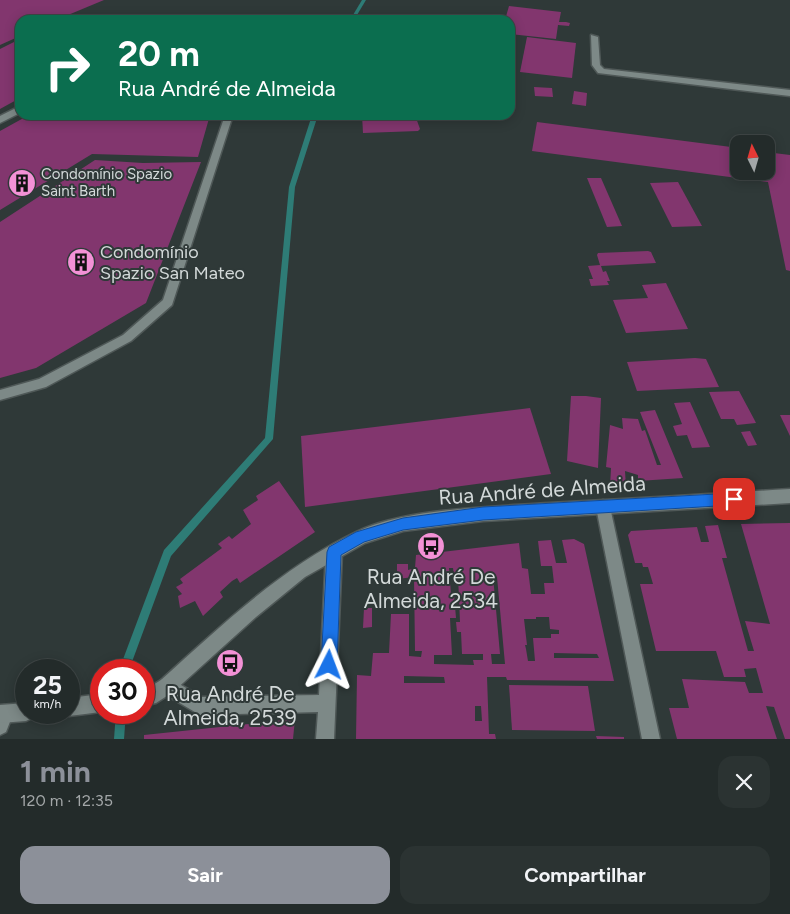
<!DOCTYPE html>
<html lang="pt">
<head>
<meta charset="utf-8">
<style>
  :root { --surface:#232b2a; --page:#2b3332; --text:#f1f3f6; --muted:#a3a7a8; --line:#404747; --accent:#8c9099 }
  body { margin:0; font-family:Figtree,sans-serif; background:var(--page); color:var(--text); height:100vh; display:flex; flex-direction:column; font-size:19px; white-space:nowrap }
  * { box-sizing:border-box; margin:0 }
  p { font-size:16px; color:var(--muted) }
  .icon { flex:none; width:28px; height:28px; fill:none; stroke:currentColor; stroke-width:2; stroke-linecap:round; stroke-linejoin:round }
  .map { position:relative; height:739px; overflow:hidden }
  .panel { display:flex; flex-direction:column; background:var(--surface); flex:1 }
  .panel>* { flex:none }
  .guide { position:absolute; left:15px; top:15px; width:500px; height:105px; border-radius:15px; box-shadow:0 2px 12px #0003,0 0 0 1px var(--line); background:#0b6e4f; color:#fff; overflow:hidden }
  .needle { width:32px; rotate:355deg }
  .tools { position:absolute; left:730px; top:135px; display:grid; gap:10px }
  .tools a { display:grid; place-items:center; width:45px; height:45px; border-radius:10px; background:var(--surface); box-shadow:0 2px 12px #0003,0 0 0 1px var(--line); font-size:25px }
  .speed { position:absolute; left:15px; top:659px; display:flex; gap:10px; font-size:25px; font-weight:700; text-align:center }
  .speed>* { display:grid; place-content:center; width:65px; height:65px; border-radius:50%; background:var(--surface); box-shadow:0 2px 12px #0003,0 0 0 1px var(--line); line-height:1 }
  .speed small { font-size:12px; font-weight:400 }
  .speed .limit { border:8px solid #d22; background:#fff; color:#111 }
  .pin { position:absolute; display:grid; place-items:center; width:42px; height:42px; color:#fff; margin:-21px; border-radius:10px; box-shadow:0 2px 8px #0006 }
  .me { position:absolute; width:55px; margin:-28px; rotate:3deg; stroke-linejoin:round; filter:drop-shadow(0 0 4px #0008) }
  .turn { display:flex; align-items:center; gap:18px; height:105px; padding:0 20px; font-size:22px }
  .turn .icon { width:65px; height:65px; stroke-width:2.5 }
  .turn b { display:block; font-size:35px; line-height:42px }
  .round { display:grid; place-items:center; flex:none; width:52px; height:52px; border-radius:15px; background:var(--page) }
  .headline { display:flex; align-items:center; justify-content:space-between; height:85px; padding:0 20px }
  h1 { font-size:30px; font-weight:700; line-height:38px; color:var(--accent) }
  .action { display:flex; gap:10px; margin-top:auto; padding:10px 20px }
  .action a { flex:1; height:58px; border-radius:15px; background:var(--accent); color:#fff; font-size:20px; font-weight:700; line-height:58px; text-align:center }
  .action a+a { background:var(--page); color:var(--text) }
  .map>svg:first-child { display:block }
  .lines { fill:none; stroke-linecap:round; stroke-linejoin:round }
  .stream { fill:#2e7c76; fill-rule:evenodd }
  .building { fill:#82366e; fill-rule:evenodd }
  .lane-casing { stroke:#4f5857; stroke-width:3 }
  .street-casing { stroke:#4f5857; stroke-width:3 }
  .secondary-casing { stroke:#4f5857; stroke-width:3 }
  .lane { fill:#7d8987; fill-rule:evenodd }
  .street { fill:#7d8987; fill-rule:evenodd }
  .secondary { fill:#7d8987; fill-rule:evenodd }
  .route { fill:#1a73e8; stroke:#114b97 }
  .labels { text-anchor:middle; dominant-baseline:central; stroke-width:4; stroke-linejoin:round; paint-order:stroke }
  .far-poi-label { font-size:15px; fill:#d3d9d9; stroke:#2f3938; text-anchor:start }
  .poi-label { font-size:18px; fill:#d3d9d9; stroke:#2f3938; text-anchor:start }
  .near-street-label { font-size:21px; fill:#d3d9d9; stroke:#2f3938 }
  .near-poi-label { font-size:21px; fill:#d3d9d9; stroke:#2f3938 }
</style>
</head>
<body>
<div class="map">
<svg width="790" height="739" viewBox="0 0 790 739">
  <rect width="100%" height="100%" fill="#2f3938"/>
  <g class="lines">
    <g class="stream">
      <path d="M 362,0 L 366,0 L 354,20 L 350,20 Z"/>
      <path d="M 312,115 L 318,115 L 295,187 L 273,439 L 171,556 L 129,670 L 119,670 L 164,550 L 265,438 L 289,187 Z"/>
      <path d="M 116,712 L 126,712 L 124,739 L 114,739 Z"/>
    </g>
  </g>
  <g class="building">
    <path d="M 0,0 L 104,0 L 56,20 L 20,20 L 20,36 L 0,45 Z"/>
    <path d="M 509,6 L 561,12 L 559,22 L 566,22 L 570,23 L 569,26 L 558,25 L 556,39 L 510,34 L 510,20 L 505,20 Z"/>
    <path d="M 527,37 L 576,43 L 572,78 L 520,72 Z"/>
    <path d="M 20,39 L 20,98 L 0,109 L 0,49 Z"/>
    <path d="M 534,87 L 552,88 L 553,97 L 535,96 Z"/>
    <path d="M 574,91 L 587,93 L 586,106 L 572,104 Z"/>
    <path d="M 29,115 L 210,115 L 198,157 L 92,154 L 0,210 L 0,131 Z"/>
    <path d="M 362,115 L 415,115 L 420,129 L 418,131 L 363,133 Z"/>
    <path d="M 537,122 L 739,148 L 739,171 L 766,171 L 766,152 L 790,155 L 790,271 L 786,270 L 768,182 L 532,151 Z"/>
    <path d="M 95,160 L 143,163 L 201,162 L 146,303 L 36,368 L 0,378 L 0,222 Z"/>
    <path d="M 587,178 L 601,178 L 622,226 L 607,227 Z"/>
    <path d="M 678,182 L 702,226 L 672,227 L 650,183 Z"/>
    <path d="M 648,251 L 651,252 L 656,263 L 601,266 L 603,272 L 606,271 L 610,281 L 607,281 L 609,285 L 591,286 L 589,279 L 593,279 L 588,266 L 600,265 L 597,255 L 598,253 Z"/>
    <path d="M 666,283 L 688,329 L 626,333 L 613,300 L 648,298 L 642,285 Z"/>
    <path d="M 695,358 L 706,359 L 719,387 L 637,391 L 627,362 Z"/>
    <path d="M 739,391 L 754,419 L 756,423 L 737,425 L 734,419 L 721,419 L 709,392 Z"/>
    <path d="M 571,396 L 586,396 L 601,398 L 598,468 L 567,461 Z"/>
    <path d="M 690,402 L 710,447 L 692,448 L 687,435 L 677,436 L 673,426 L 682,424 L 674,403 Z"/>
    <path d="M 530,408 L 551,474 L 305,507 L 301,436 Z"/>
    <path d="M 655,410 L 683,478 L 638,481 L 638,475 L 625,471 L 626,486 L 610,487 L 611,468 L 606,467 L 610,425 L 623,429 L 622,418 L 638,419 L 642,431 L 645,430 L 657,465 L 661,465 L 640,412 Z"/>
    <path d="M 780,415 L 790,415 L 790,436 Z"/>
    <path d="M 750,431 L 757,445 L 748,446 L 741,432 Z"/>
    <path d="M 279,481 L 315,532 L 240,583 L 237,578 L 232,581 L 220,592 L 223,597 L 203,616 L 195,601 L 180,608 L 178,596 L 182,594 L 176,587 L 183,583 L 180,579 L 222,548 L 218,544 L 229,536 L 232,539 L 251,524 L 243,510 L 258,500 L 256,496 Z"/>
    <path d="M 790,523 L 790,739 L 785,739 L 774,707 L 766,706 L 777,739 L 677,739 L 669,708 L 689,708 L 682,679 L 745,682 L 749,693 L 763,693 L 756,668 L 744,669 L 746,677 L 724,677 L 716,651 L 656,651 L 640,584 L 653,584 L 648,567 L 643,567 L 642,563 L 635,563 L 628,535 L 631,531 L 697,527 L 701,542 L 709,542 L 705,526 L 718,525 L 727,558 L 722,558 L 748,651 L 754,651 L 745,621 L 770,624 L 741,524 Z"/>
    <path d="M 574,539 L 584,544 L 614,681 L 507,680 L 506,677 L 487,677 L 489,734 L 495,734 L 496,739 L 356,739 L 357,675 L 371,676 L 373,653 L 389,653 L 391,614 L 409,614 L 409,656 L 421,657 L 422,651 L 415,651 L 414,577 L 397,579 L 397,564 L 408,564 L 408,570 L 415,568 L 416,555 L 519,543 L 522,568 L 528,569 L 531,594 L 545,594 L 544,583 L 554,583 L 552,566 L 541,566 L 538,541 L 551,540 L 556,563 L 567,563 L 562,540 ZM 449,568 L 453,568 L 454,576 L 458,576 L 460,622 L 456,622 L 457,632 L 461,632 L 462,654 L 483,654 L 483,660 L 473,660 L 474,665 L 434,664 L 434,655 L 452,655 L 450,618 L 456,618 L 454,594 L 451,594 ZM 493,576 L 497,577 L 505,664 L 492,664 L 491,654 L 500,654 ZM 536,617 L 549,617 L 550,629 L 559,630 L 559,634 L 551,634 L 551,638 L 533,638 L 535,661 L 528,661 L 526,649 L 525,645 L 527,645 L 524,619 L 536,619 ZM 554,653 L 597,654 L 599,658 L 554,658 ZM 404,676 L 444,677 L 445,683 L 404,683 ZM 475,706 L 481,706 L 482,721 L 475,721 Z"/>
    <path d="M 364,608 L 372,608 L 372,627 L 363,628 Z"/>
    <path d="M 509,685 L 588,686 L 595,731 L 512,730 Z"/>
    <path d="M 295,719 L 293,739 L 144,739 L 144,735 Z"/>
    <path d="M 596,736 L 624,737 L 624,739 L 597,739 Z"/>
  </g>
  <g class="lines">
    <g class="lane-casing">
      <path id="lane" d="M 591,35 L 598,37 L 600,65 L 604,69 L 790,90 L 790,96 L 598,73 L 592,65 Z"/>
    </g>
    <g class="street-casing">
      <g id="street">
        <path d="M 20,106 L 20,113 L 0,123 L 0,116 Z"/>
        <path d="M 225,115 L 233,115 L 172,305 L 131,341 L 46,387 L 0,400 L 0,390 L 39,379 L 123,335 L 163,300 Z"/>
        <path d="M 603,500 L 608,502 L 610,507 L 660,739 L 642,739 L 596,507 L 598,502 Z"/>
        <path d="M 334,545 L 339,547 L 342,552 L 334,739 L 316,739 L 318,712 L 200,715 L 161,692 L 158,686 L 161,680 L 167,677 L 202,697 L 319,695 L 326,552 L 329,547 Z"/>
        <path d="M 4,705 L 10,708 L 13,714 L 6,732 L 0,735 L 0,707 Z"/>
      </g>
    </g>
    <g class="secondary-casing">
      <g id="secondary">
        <path d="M 790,489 L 790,503 L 483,521 L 403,531 L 365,543 L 305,577 L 256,617 L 173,692 L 156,703 L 144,706 L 144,688 L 148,688 L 161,680 C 222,625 281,568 356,532 C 405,508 493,507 549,503 C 629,499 710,494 790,489 Z"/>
        <path d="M 101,694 L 101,712 L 69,716 L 63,713 L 69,712 L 69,698 Z"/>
        <path d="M 26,703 L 26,712 L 35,712 L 32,718 L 26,721 L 0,723 L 0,705 Z"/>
      </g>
    </g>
    <use href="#lane" class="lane"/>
    <use href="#street" class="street"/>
    <use href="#secondary" class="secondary"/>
  </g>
  <path class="route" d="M 734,493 L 739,495 L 740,499 L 739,504 L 734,505 L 483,520 L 403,530 L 364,542 L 341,555 L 337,665 L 334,671 L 329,673 L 324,671 L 321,665 L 327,552 L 329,547 L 356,532 L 403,518 L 483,507 Z"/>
  <defs>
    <g id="building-disc" transform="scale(1.4375)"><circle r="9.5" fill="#f391d6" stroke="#2f3938"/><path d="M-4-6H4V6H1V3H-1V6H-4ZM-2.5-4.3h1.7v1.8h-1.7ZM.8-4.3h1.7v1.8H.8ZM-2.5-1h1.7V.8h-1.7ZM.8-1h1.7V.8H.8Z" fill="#111"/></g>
    <g id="bus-disc" transform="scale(1.4375)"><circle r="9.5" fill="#f391d6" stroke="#2f3938"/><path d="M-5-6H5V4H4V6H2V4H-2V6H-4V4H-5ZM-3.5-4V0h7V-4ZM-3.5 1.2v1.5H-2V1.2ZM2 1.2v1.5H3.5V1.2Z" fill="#111"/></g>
  </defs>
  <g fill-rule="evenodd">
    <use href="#building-disc" x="22" y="183"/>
    <use href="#building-disc" x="81" y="262"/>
    <use href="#bus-disc" x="431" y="546"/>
    <use href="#bus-disc" x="230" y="663"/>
  </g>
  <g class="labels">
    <g class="far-poi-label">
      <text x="41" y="174">Condomínio Spazio<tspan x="41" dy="17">Saint Barth</tspan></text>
    </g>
    <g class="poi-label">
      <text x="100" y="252">Condomínio<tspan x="100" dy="21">Spazio San Mateo</tspan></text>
    </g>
    <g class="near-street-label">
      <text transform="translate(542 490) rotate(-4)">Rua André de Almeida</text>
    </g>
    <g class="near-poi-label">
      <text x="431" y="576">Rua André De<tspan x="431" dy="24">Almeida, 2534</tspan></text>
      <text x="230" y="693">Rua André De<tspan x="230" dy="24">Almeida, 2539</tspan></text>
    </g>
  </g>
</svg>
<div class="tools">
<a><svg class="needle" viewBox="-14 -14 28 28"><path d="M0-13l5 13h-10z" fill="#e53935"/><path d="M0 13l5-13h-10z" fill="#a3a7a8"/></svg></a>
</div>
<div class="speed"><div>25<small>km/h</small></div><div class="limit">30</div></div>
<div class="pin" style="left:734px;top:499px;background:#d93025"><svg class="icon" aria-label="arrive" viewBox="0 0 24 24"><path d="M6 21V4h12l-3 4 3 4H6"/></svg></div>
<svg class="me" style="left:329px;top:665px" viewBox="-20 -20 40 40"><path d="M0-17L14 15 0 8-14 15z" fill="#1a73e8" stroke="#fff" stroke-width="4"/></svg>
<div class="guide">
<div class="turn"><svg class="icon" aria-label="right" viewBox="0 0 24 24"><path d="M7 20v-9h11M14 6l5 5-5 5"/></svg><div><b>20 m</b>Rua André de Almeida</div></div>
</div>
</div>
<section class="panel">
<div class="headline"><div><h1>1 min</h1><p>120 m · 12:35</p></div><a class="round"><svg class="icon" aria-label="close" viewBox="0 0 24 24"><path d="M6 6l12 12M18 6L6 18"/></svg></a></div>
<div class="action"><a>Sair</a><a>Compartilhar</a></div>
</section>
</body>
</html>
